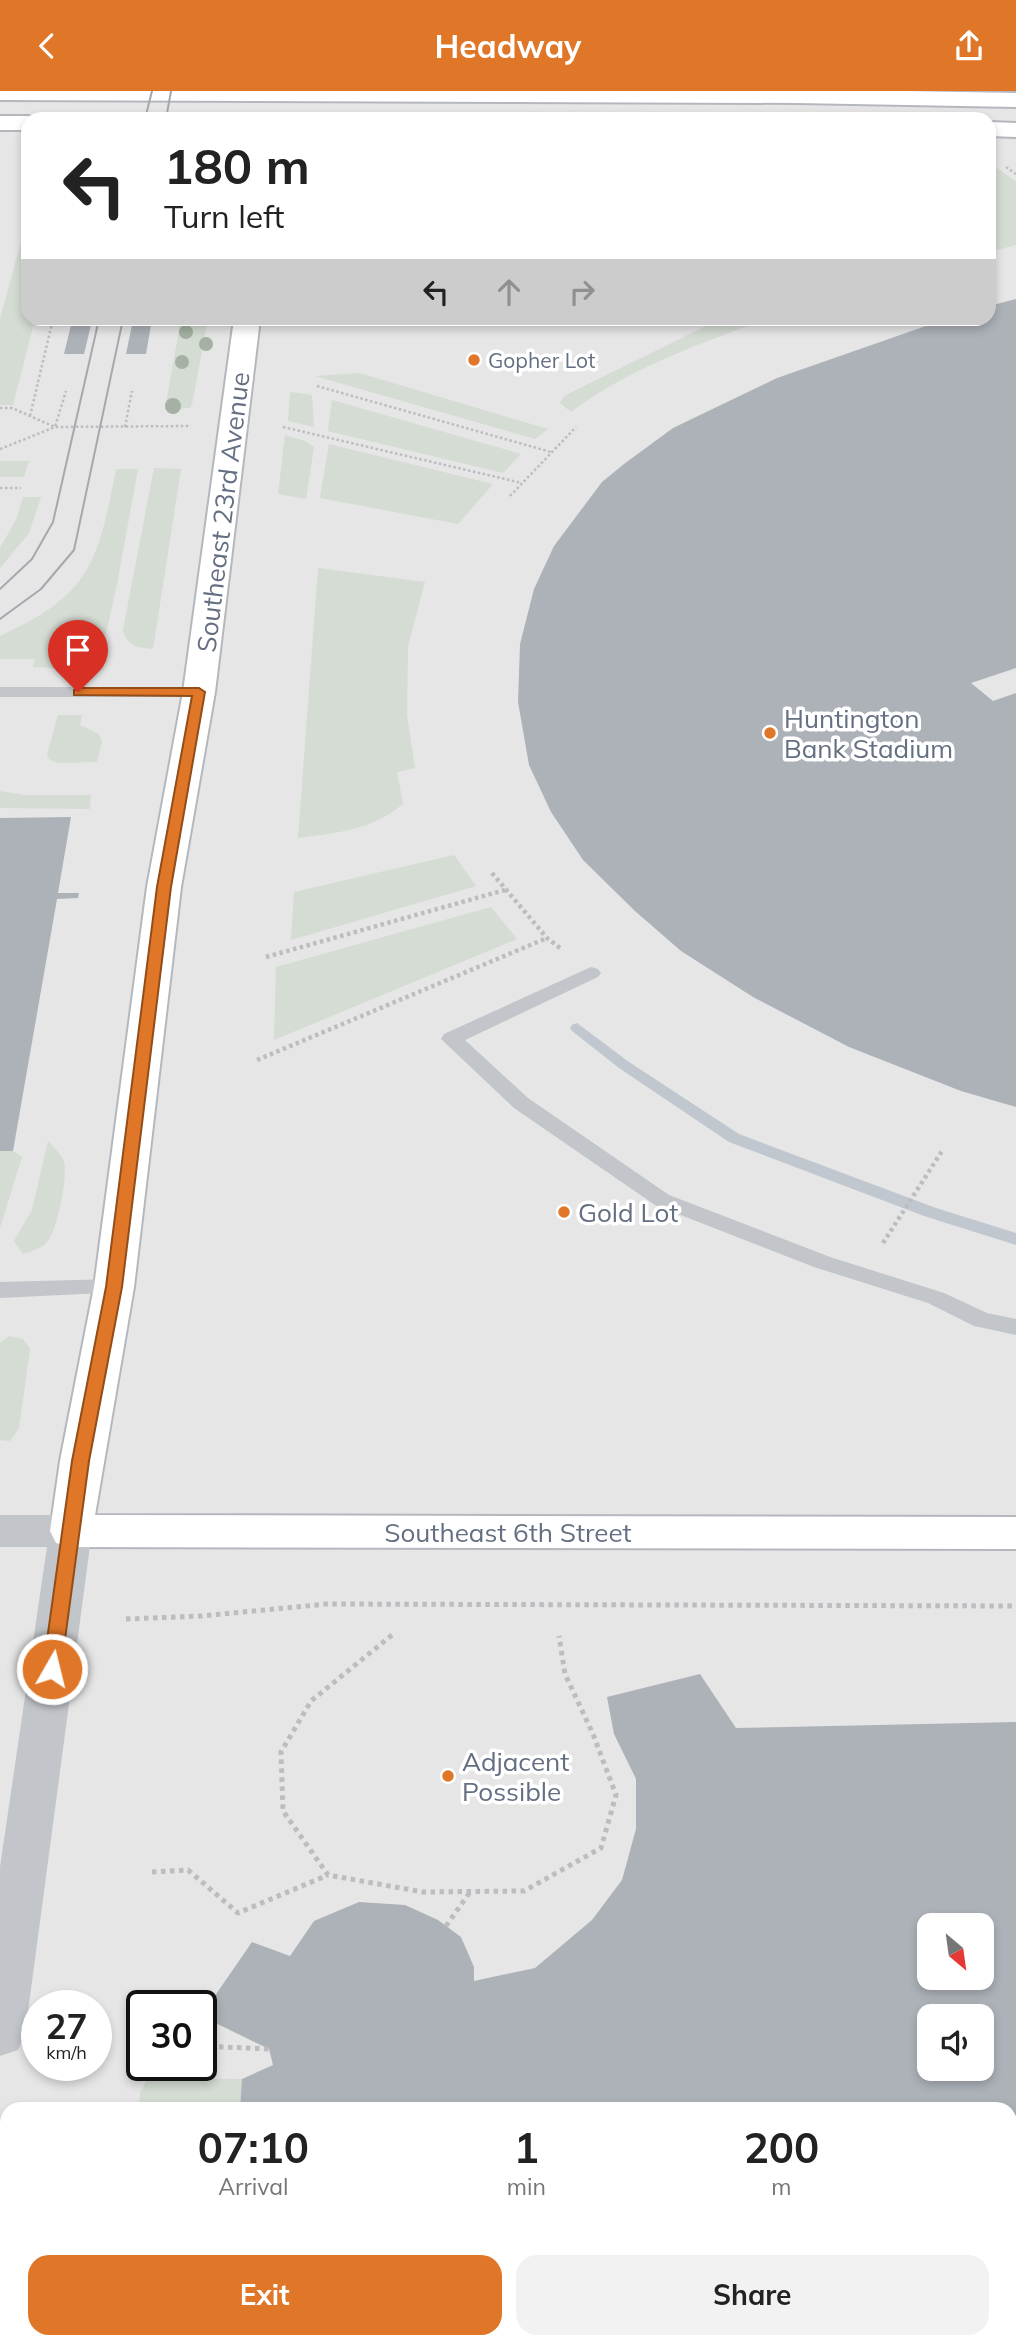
<!DOCTYPE html>
<html lang="en">
<head>
<meta charset="utf-8">
<style>
  :root { --surface:#fff; --page:#f2f2f2; --text:#222; --muted:#767676; --accent:#e07627 }
  body { margin:0; font-family:Mulish,sans-serif; background:var(--page); color:var(--text); height:100vh; display:flex; flex-direction:column; font-size:26px; white-space:nowrap }
  * { box-sizing:border-box; margin:0 }
  p { font-size:23px; color:var(--muted) }
  .icon { flex:none; width:38px; height:38px; fill:none; stroke:currentColor; stroke-width:2; stroke-linecap:round; stroke-linejoin:round }
  .map { position:relative; flex:1; overflow:hidden }
  .panel { position:absolute; left:0px; top:2011px; width:1017px; height:247px; display:flex; flex-direction:column; background:var(--surface); border-radius:21px 21px 0 0; box-shadow:0 4px 10px #0003 }
  .panel>* { flex:none }
  .banner { position:absolute; left:21px; top:21px; width:975px; height:214px; border-radius:21px; box-shadow:0 4px 10px #0003; background:#fff; color:var(--text); overflow:hidden }
  .needle { width:46px; rotate:151deg }
  .buttons { position:absolute; left:917px; top:1822px; display:grid; gap:14px }
  .buttons a { display:grid; place-items:center; width:77px; height:77px; border-radius:14px; background:var(--surface); box-shadow:0 4px 10px #0003; font-size:35px }
  .speed { position:absolute; left:21px; top:1899px; display:flex; gap:14px; font-size:35px; font-weight:700; text-align:center }
  .speed>* { display:grid; place-content:center; width:91px; height:91px; border-radius:50%; background:var(--surface); box-shadow:0 4px 10px #0003; line-height:1 }
  .speed small { font-size:18px; font-weight:400 }
  .speed .limit { border:4px solid #111; border-radius:10px; background:#fff; color:#111 }
  .pin { position:absolute; display:grid; place-items:center; width:60px; height:60px; color:#fff; margin:-72px -30px; border-radius:50% 50% 50% 0; rotate:-45deg; box-shadow:0 0 7px #0007 }
  .pin .icon { rotate:45deg }
  .me { position:absolute; width:77px; margin:-38px; rotate:8deg; stroke-linejoin:round; filter:drop-shadow(0 0 5px #0008) }
  .turn { display:flex; align-items:center; gap:24px; height:147px; padding:0 28px; font-size:32px }
  .turn .icon { width:91px; height:91px; stroke-width:2.5 }
  .turn b { display:block; font-size:49px; line-height:60px }
  .lanes { display:flex; align-items:center; height:66px; padding:0 28px; background:#0003; justify-content:center; gap:35px; direction:ltr }
  .lanes .off { opacity:.35 }
  .eta { display:flex; justify-content:space-evenly; align-items:center; height:119px; text-align:center }
  .eta b { font-size:42px; font-weight:700; line-height:49px }
  .button { display:flex; gap:14px; margin-top:auto; padding:14px 28px }
  .button a { flex:1; height:80px; border-radius:21px; background:var(--accent); color:#fff; font-size:28px; font-weight:700; line-height:80px; text-align:center }
  .button a+a { background:var(--page); color:var(--text) }
  header { display:flex; justify-content:space-between; align-items:center; height:91px; padding:0 28px; background:var(--accent); color:#fff; font-size:32px; font-weight:700 }
  .map>svg:first-child { display:block }
  .built { fill:#e5e6e5; fill-rule:evenodd }
  .green { fill:#d4dcd3 }
  .lines { fill:none; stroke-linecap:round; stroke-linejoin:round }
  .stream { fill:#c0c7ce; fill-rule:evenodd }
  .building { fill:#adb2b9; fill-rule:evenodd }
  .secondary-casing { stroke:#b4b8be; stroke-width:4 }
  .path-far2 { stroke:#bcbdc0; stroke-width:2.5; stroke-dasharray:2.5 2.5; stroke-linecap:butt }
  .path-far1 { stroke:#bcbdc0; stroke-width:4.5; stroke-dasharray:3.5 3.5; stroke-linecap:butt }
  .path { stroke:#bcbdc0; stroke-width:5; stroke-dasharray:4.5 4.5; stroke-linecap:butt }
  .lane { fill:#c2c5c9; fill-rule:evenodd }
  .street { fill:#c2c5c9; fill-rule:evenodd }
  .secondary { fill:#fff; fill-rule:evenodd }
  .tram { stroke:#a5a8af; stroke-width:2 }
  .tree { fill:#a4b1a3 }
  .route { fill:#e07627; stroke:#924d19; stroke-width:2 }
  .poi-dot { fill:#e07627; stroke:#fff; stroke-width:2.5 }
  .labels { text-anchor:middle; dominant-baseline:central; stroke-width:7; stroke-linejoin:round; paint-order:stroke }
  .far-poi-label { font-size:21px; fill:#646f82; stroke:#fff; text-anchor:start }
  .street-label { font-size:26px; fill:#646f82; stroke:#fff }
  .poi-label { font-size:26px; fill:#646f82; stroke:#fff; text-anchor:start }
</style>
</head>
<body>
<header><svg class="icon" aria-label="back" viewBox="0 0 24 24"><path d="M15 5l-7 7 7 7"/></svg>Headway<svg class="icon" aria-label="share" viewBox="0 0 24 24"><path d="M12 15V3M7 8l5-5 5 5M5 13v7h14v-7"/></svg></header>
<div class="map">
<svg width="1016" height="2256" viewBox="0 0 1016 2256">
  <rect width="100%" height="100%" fill="#f4f5f1"/>
  <path class="built" d="M 0,0 L 1016,0 L 1016,2256 L 0,2256 ZM 28,28 L 989,28 L 989,228 L 28,228 ZM 929,1834 L 982,1834 L 982,1886 L 929,1886 ZM 37,1914 L 96,1914 L 96,1974 L 37,1974 ZM 142,1914 L 201,1914 L 201,1974 L 142,1974 ZM 929,1925 L 982,1925 L 982,1978 L 929,1978 ZM 7,2018 L 1010,2018 L 1010,2250 L 7,2250 Z"/>
  <g class="green">
    <path d="M 989,71 L 1016,91 L 1016,154 L 989,161 Z"/>
    <path d="M 28,125 L 28,228 L 35,228 L 13,314 L 0,314 L 0,228 Z"/>
    <path d="M 181,228 L 208,228 L 192,313 L 190,317 L 165,318 Z"/>
    <path d="M 720,228 L 767,228 C 701,252 628,278 571,321 L 560,312 L 564,305 Z"/>
    <path d="M 359,282 L 548,338 L 535,348 L 315,285 Z"/>
    <path d="M 290,301 L 312,304 L 314,336 L 288,330 Z"/>
    <path d="M 332,309 L 521,363 L 503,382 L 328,340 Z"/>
    <path d="M 285,344 L 305,350 L 314,356 L 306,408 L 278,403 Z"/>
    <path d="M 329,353 L 493,393 L 458,433 L 320,407 Z"/>
    <path d="M 0,370 L 29,370 L 24,386 L 0,386 Z"/>
    <path d="M 154,377 L 181,378 L 153,558 C 138,557 127,555 123,539 Z"/>
    <path d="M 116,378 L 138,378 L 117,493 L 101,565 C 86,583 54,576 33,576 L 35,568 L 0,568 L 0,545 C 91,504 98,471 116,378 Z"/>
    <path d="M 23,406 L 41,406 L 29,442 L 0,477 L 0,457 L 17,427 Z"/>
    <path d="M 318,477 L 425,491 L 408,555 L 407,624 L 415,677 L 397,681 L 403,713 C 370,740 339,741 298,747 Z"/>
    <path d="M 58,624 L 82,624 L 80,634 L 99,643 L 102,650 L 97,671 L 59,672 L 50,669 L 47,664 Z"/>
    <path d="M 0,700 L 24,704 L 91,704 L 90,718 L 0,717 Z"/>
    <path d="M 454,764 L 476,795 L 291,849 L 294,801 Z"/>
    <path d="M 491,816 L 517,848 L 274,949 L 276,876 Z"/>
    <path d="M 48,1050 C 53,1056 62,1064 64,1071 C 68,1086 57,1140 47,1151 C 41,1158 32,1160 23,1163 L 14,1150 L 32,1119 Z"/>
    <path d="M 0,1060 L 13,1060 L 22,1066 L 0,1137 Z"/>
    <path d="M 9,1245 L 23,1248 L 30,1258 L 19,1337 L 10,1350 L 0,1349 L 0,1252 Z"/>
    <path d="M 148,1987 L 242,1988 L 240,2018 L 139,2018 L 140,2002 Z"/>
    <path d="M 114,2251 L 222,2251 L 222,2256 L 113,2256 Z"/>
  </g>
  <g class="lines">
    <path class="stream" d="M 577,932 L 629,971 L 739,1043 L 936,1117 L 1016,1142 L 1016,1154 L 924,1125 L 729,1051 L 619,977 L 572,940 L 570,937 L 572,934 Z"/>
  </g>
  <g class="building">
    <path d="M 1016,208 L 1016,577 L 971,592 L 993,610 L 1016,602 L 1016,1016 L 961,1000 L 849,956 L 753,906 L 681,860 L 635,820 L 583,769 L 551,721 L 529,674 L 518,611 L 520,553 L 534,498 L 554,455 L 602,391 L 624,373 L 673,337 L 777,287 L 946,228 L 989,228 L 989,215 Z"/>
    <path d="M 71,234 L 91,234 L 84,263 L 64,263 Z"/>
    <path d="M 132,234 L 151,234 L 146,263 L 126,263 Z"/>
    <path d="M 71,726 L 58,802 L 79,802 L 78,807 L 57,808 L 13,1060 L 0,1060 L 0,727 Z"/>
    <path d="M 700,1583 L 736,1637 L 1016,1631 L 1016,2256 L 222,2256 L 222,2250 L 1010,2250 L 1010,2018 L 240,2018 L 242,1988 L 273,1974 L 269,1958 L 201,1925 L 252,1851 L 290,1865 L 314,1830 L 359,1811 L 405,1814 L 438,1829 L 461,1846 L 474,1876 L 474,1890 L 535,1877 L 592,1829 L 622,1789 L 636,1738 L 636,1688 L 614,1643 L 607,1606 ZM 929,1834 L 982,1834 L 982,1886 L 929,1886 ZM 929,1925 L 982,1925 L 982,1978 L 929,1978 Z"/>
  </g>
  <g class="lines">
    <g class="secondary-casing">
      <g id="secondary">
        <path d="M 0,0 L 907,0 L 1016,2 L 1016,16 L 797,12 L 0,9 Z"/>
        <path d="M 0,25 L 28,25 L 37,28 L 28,28 L 28,39 L 0,39 Z"/>
        <path d="M 989,31 L 1016,32 L 1016,46 L 989,45 Z"/>
        <path d="M 234,228 L 260,228 L 215,601 L 181,796 L 134,1196 L 95,1424 L 1016,1426 L 1016,1458 L 71,1456 L 56,1452 L 50,1440 L 60,1370 L 94,1196 L 147,796 L 183,601 Z"/>
      </g>
    </g>
    <g class="path-far2">
      <path d="M 1006,76 L 1016,83"/>
      <path d="M 317,295 L 551,361"/>
      <path d="M 0,317 L 12,317 L 55,336 L 66,300"/>
      <path d="M 30,325 L 53,228"/>
      <path d="M 125,336 L 132,300"/>
      <path d="M 283,336 L 522,392"/>
      <path d="M 0,358 L 55,336 L 191,335"/>
      <path d="M 0,397 L 21,397"/>
      <path d="M 510,405 L 576,336"/>
    </g>
    <g class="path-far1">
      <path d="M 492,782 L 547,847 L 560,857"/>
      <path d="M 266,866 L 505,799"/>
      <path d="M 257,969 L 547,847"/>
      <path d="M 883,1152 L 942,1060"/>
    </g>
    <g class="path">
      <path d="M 126,1528 L 201,1525 L 327,1513 L 1016,1515"/>
      <path d="M 392,1544 L 311,1610 L 281,1661 L 283,1720 L 328,1784 L 423,1801 L 524,1800 L 601,1757 L 616,1704 L 593,1643 L 565,1583 L 559,1545"/>
      <path d="M 152,1781 L 188,1779 L 238,1822 L 328,1784"/>
      <path d="M 446,1835 L 470,1801"/>
      <path d="M 131,1944 L 142,1946"/>
      <path d="M 201,1955 L 269,1958"/>
    </g>
    <g class="lane">
      <path d="M 0,596 L 199,596 L 208,601 L 199,606 L 0,606 Z"/>
      <path d="M 591,876 L 598,878 L 601,882 L 598,886 L 465,949 L 528,1007 L 669,1104 L 830,1166 L 944,1202 L 987,1222 L 1016,1228 L 1016,1244 L 974,1235 L 928,1212 L 814,1176 L 655,1114 L 514,1017 L 441,948 L 444,943 Z"/>
      <path d="M 114,1188 L 122,1191 L 125,1196 L 122,1201 L 0,1207 L 0,1191 Z"/>
    </g>
    <path class="street" d="M 0,1424 L 71,1424 L 86,1428 L 92,1440 L 25,1943 L 18,1959 L 0,1965 L 0,1776 L 47,1456 L 0,1456 Z"/>
    <use href="#secondary" class="secondary"/>
    <g class="tram">
      <path d="M 145,28 L 152,0"/>
      <path d="M 166,28 L 171,0"/>
      <path d="M 0,498 L 32,468 L 53,431 L 99,228"/>
      <path d="M 0,528 L 41,498 L 74,459 L 123,228"/>
    </g>
  </g>
  <g class="tree">
    <circle cx="186" cy="241" r="7"/>
    <circle cx="206" cy="253" r="7"/>
    <circle cx="182" cy="271" r="7"/>
    <circle cx="173" cy="315" r="8"/>
  </g>
  <path class="route" d="M 78,597 L 199,597 L 205,601 L 171,796 L 122,1196 L 89,1370 L 61,1578 L 59,1583 L 52,1586 L 46,1583 L 43,1578 L 72,1370 L 106,1196 L 157,796 L 192,605 L 74,604 L 74,599 Z"/>
  <g class="poi-dot">
    <circle cx="474" cy="269" r="7"/>
    <circle cx="770" cy="642" r="7"/>
    <circle cx="564" cy="1121" r="7"/>
    <circle cx="448" cy="1685" r="7"/>
  </g>
  <g class="labels">
    <g class="far-poi-label">
      <text x="488" y="269">Gopher Lot</text>
    </g>
    <g class="street-label">
      <text transform="translate(223 421) rotate(-83)">Southeast 23rd Avenue</text>
      <text x="508" y="1441">Southeast 6th Street</text>
    </g>
    <g class="poi-label">
      <text x="784" y="627">Huntington<tspan x="784" dy="30">Bank Stadium</tspan></text>
      <text x="578" y="1121">Gold Lot</text>
      <text x="462" y="1670">Adjacent<tspan x="462" dy="30">Possible</tspan></text>
    </g>
  </g>
</svg>
<div class="buttons">
<a><svg class="needle" viewBox="-14 -14 28 28"><path d="M0-13l5 13h-10z" fill="#e53935"/><path d="M0 13l5-13h-10z" fill="#767676"/></svg></a>
<a><svg class="icon" aria-label="sound" viewBox="0 0 24 24"><path d="M4 9h4l5-4v14l-5-4H4zM17 9q2 3 0 6"/></svg></a>
</div>
<div class="speed"><div>27<small>km/h</small></div><div class="limit">30</div></div>
<div class="pin" style="left:78px;top:601px;background:#d93025"><svg class="icon" aria-label="arrive" viewBox="0 0 24 24"><path d="M6 21V4h12l-3 4 3 4H6"/></svg></div>
<svg class="me" style="left:52px;top:1578px" viewBox="-20 -20 40 40"><circle r="17" fill="#e07627" stroke="#fff" stroke-width="3"/><path d="M0-11L8 9 0 5-8 9z" fill="#fff"/></svg>
<div class="banner">
<div class="turn"><svg class="icon" aria-label="left" viewBox="0 0 24 24"><path d="M17 20v-9H6M10 6l-5 5 5 5"/></svg><div><b>180 m</b>Turn left</div></div>
<div class="lanes"><svg class="icon" aria-label="left" viewBox="0 0 24 24"><path d="M17 20v-9H6M10 6l-5 5 5 5"/></svg><svg class="icon off" aria-label="ahead" viewBox="0 0 24 24"><path d="M12 20V5M6 11l6-6 6 6"/></svg><svg class="icon off" aria-label="right" viewBox="0 0 24 24"><path d="M7 20v-9h11M14 6l5 5-5 5"/></svg></div>
</div>
<section class="panel">
<div class="eta">
<div><b>07:10</b><p>Arrival</p></div>
<div><b>1</b><p>min</p></div>
<div><b>200</b><p>m</p></div>
</div>
<div class="button"><a>Exit</a><a>Share</a></div>
</section>
</div>
</body>
</html>
